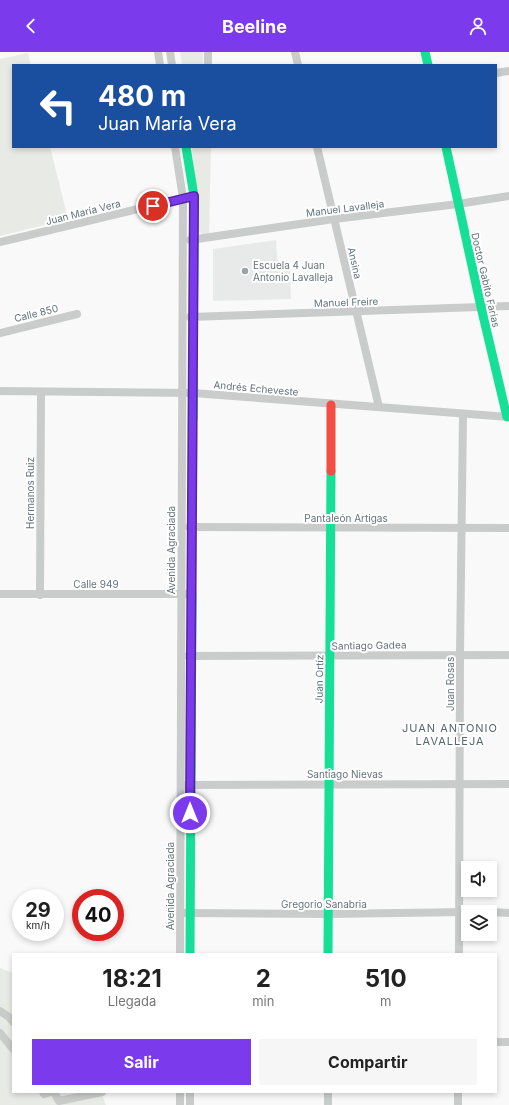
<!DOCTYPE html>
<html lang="es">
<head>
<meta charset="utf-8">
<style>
  :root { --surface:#fff; --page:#f6f6f6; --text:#222; --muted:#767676; --accent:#7c3aed }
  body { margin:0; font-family:Inter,sans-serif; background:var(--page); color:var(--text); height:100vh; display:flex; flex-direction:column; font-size:15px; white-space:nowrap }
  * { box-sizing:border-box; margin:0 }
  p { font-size:13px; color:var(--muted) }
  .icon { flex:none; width:22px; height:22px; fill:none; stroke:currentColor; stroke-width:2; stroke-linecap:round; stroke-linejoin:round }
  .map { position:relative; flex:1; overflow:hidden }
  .details { position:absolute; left:12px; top:901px; width:485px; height:140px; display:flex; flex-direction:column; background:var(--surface); border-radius:0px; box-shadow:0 2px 6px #0003 }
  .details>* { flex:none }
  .top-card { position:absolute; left:12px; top:12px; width:485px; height:84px; border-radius:0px; box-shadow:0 2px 6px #0003; background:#1a4fa0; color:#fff; overflow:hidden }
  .controls { position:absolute; left:461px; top:809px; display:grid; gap:8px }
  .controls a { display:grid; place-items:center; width:36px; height:36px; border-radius:0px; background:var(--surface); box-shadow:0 2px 6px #0003; font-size:20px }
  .speed { position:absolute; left:12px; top:837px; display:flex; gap:8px; font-size:20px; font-weight:700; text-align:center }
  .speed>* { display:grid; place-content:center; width:52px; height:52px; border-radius:50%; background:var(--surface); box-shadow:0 2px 6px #0003; line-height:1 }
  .speed small { font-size:10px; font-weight:400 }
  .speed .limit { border:6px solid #d22; background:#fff; color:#111 }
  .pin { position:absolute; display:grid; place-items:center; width:34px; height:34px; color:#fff; margin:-17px; border:2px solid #fff; border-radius:50%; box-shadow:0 1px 4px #0007 }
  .me { position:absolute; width:44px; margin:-22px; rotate:0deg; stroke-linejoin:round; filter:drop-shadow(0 0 3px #0008) }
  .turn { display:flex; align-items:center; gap:14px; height:84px; padding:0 20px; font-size:18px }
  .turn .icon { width:52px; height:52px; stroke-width:2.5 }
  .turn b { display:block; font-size:28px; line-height:34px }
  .eta { display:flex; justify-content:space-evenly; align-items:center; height:68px; text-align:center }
  .eta b { font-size:24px; font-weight:700; line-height:28px }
  .primary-button { display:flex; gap:8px; margin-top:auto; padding:8px 20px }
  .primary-button a { flex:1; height:46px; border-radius:0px; background:var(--accent); color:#fff; font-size:16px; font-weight:700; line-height:46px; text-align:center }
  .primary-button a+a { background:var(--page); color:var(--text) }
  header { display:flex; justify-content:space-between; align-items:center; height:52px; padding:0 20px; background:var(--accent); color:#fff; font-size:18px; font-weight:700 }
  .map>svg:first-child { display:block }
  .built { fill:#e8eaea }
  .green { fill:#e8eae6 }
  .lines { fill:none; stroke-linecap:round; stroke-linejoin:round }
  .street { stroke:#cacccc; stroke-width:8 }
  .fast { stroke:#16e098; stroke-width:9 }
  .slow { stroke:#ffcf43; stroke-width:9 }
  .jam { stroke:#f24e42; stroke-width:9 }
  .route-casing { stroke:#51269a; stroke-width:10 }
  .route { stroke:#7c3aed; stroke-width:7 }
  .poi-dot { fill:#98a3a6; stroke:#fff; stroke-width:1.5 }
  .labels { text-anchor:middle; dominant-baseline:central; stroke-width:4; stroke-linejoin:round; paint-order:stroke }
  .street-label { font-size:10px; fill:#63747a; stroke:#fff }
  .poi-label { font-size:10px; fill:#63747a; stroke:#fff; text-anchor:start }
  .neighbourhood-label { font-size:11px; letter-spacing:1px; fill:#59676c; stroke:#fff }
</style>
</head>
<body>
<header><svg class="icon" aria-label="back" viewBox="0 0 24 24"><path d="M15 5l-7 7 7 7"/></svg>Beeline<svg class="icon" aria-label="person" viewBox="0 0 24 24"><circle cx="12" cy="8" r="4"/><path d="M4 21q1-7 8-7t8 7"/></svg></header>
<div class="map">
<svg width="509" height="1053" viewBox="0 0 509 1053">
  <rect width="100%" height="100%" fill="#f9f9f9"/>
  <path class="built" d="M 276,188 L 278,220 L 290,218 L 291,247 L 213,249 L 213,197 Z"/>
  <g class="green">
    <path d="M 180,0 L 203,0 L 203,13 L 182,13 Z"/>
    <path d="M 28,1 L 31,13 L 13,13 L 13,95 L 50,95 L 68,167 L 0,184 L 0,7 Z"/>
    <path d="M 192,95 L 211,95 L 209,182 L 201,182 L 199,179 Z"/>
    <path d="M 0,916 L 13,921 L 13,1040 L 101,1040 L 106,1053 L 0,1053 Z"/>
  </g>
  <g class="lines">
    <g class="street">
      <path d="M 158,0 L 160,13"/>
      <path d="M 170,0 L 172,13"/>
      <path d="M 295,0 L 298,13"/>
      <path d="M 208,13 L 208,0"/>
      <path d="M 496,21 L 509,19"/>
      <path d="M 175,95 L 183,146 L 180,902"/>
      <path d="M 317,95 L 379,355"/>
      <path d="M 190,188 L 334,167 L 458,152 L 509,144"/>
      <path d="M 0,190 L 188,145"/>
      <path d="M 190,265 L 509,254"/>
      <path d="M 0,281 L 77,262"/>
      <path d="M 0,339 L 193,341 L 509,365"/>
      <path d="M 189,475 L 509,476"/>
      <path d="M 0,542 L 187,542"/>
      <path d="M 40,543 L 41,340"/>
      <path d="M 188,604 L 509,603"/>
      <path d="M 186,733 L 509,732"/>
      <path d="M 490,860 L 509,861"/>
      <path d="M 185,861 L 328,862 L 468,860"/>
      <path d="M 459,902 L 460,602 L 463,362"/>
      <path d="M 0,959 L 9,965 L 13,970"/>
      <path d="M 0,981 L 13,997"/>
      <path d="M 496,990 L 509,990"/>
      <path d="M 43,1040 L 44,1042 L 51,1040"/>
      <path d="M 54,1040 L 59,1049 L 102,1040"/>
      <path d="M 180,1053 L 180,1040"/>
      <path d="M 190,1053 L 190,1040"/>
      <path d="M 328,1053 L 328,1040"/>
      <path d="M 458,1053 L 458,1040"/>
    </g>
    <g class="fast">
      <path d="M 425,0 L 428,13"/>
      <path d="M 186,95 L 194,144 L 193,368"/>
      <path d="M 446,95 L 481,255 L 507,365"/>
      <path d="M 190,902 L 192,541"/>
      <path d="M 328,902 L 331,419"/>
    </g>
    <path class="slow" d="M 192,541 L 193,368"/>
    <path class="jam" d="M 331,419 L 331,353"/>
  </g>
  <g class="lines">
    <g class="route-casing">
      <path id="route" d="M 153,154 L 194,144 L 190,761"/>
    </g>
    <use href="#route" class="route"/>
  </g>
  <circle class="poi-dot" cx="245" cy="219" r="4"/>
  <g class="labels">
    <g class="street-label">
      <text transform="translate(345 156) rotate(-7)">Manuel Lavalleja</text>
      <text transform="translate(83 160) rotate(-14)">Juan María Vera</text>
      <text transform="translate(355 211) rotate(77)">Ansina</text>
      <text transform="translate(486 228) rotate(77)">Doctor Gabito Farias</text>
      <text transform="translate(346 250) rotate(-2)">Manuel Freire</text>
      <text transform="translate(36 261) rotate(-14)">Calle 850</text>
      <text transform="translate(256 336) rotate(5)">Andrés Echeveste</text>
      <text transform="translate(30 441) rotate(-90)">Hermanos Ruiz</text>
      <text x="346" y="466">Pantaleón Artigas</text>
      <text transform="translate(171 498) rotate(-90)">Avenida Agraciada</text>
      <text x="96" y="532">Calle 949</text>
      <text transform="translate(369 593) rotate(-1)">Santiago Gadea</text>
      <text transform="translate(319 627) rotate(-89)">Juan Ortíz</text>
      <text transform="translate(450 632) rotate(-90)">Juan Rosas</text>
      <text x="345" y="722">Santiago Nievas</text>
      <text transform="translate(170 834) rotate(-90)">Avenida Agraciada</text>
      <text x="324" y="852">Gregorio Sanabria</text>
    </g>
    <g class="poi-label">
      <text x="253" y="213">Escuela 4 Juan<tspan x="253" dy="12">Antonio Lavalleja</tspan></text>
    </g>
    <g class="neighbourhood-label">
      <text x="450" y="676">JUAN ANTONIO<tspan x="450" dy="13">LAVALLEJA</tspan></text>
    </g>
  </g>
</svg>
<div class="controls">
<a><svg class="icon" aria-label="sound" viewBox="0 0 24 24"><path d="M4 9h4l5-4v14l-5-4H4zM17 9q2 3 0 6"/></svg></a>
<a><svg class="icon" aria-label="layers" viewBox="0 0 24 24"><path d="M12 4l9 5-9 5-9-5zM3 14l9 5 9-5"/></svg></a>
</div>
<div class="speed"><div>29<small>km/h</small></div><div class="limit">40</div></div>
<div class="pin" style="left:153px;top:154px;background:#d93025"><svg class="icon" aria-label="arrive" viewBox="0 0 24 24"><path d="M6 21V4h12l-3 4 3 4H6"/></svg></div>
<svg class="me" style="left:190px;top:761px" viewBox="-20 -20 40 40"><circle r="17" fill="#7c3aed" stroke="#fff" stroke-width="3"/><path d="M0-11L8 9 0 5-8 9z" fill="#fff"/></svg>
<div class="top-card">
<div class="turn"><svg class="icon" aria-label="left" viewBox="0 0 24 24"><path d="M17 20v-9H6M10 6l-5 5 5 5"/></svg><div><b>480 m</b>Juan María Vera</div></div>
</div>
<section class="details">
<div class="eta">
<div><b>18:21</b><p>Llegada</p></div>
<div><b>2</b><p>min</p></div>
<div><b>510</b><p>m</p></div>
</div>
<div class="primary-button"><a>Salir</a><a>Compartir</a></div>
</section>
</div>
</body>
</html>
